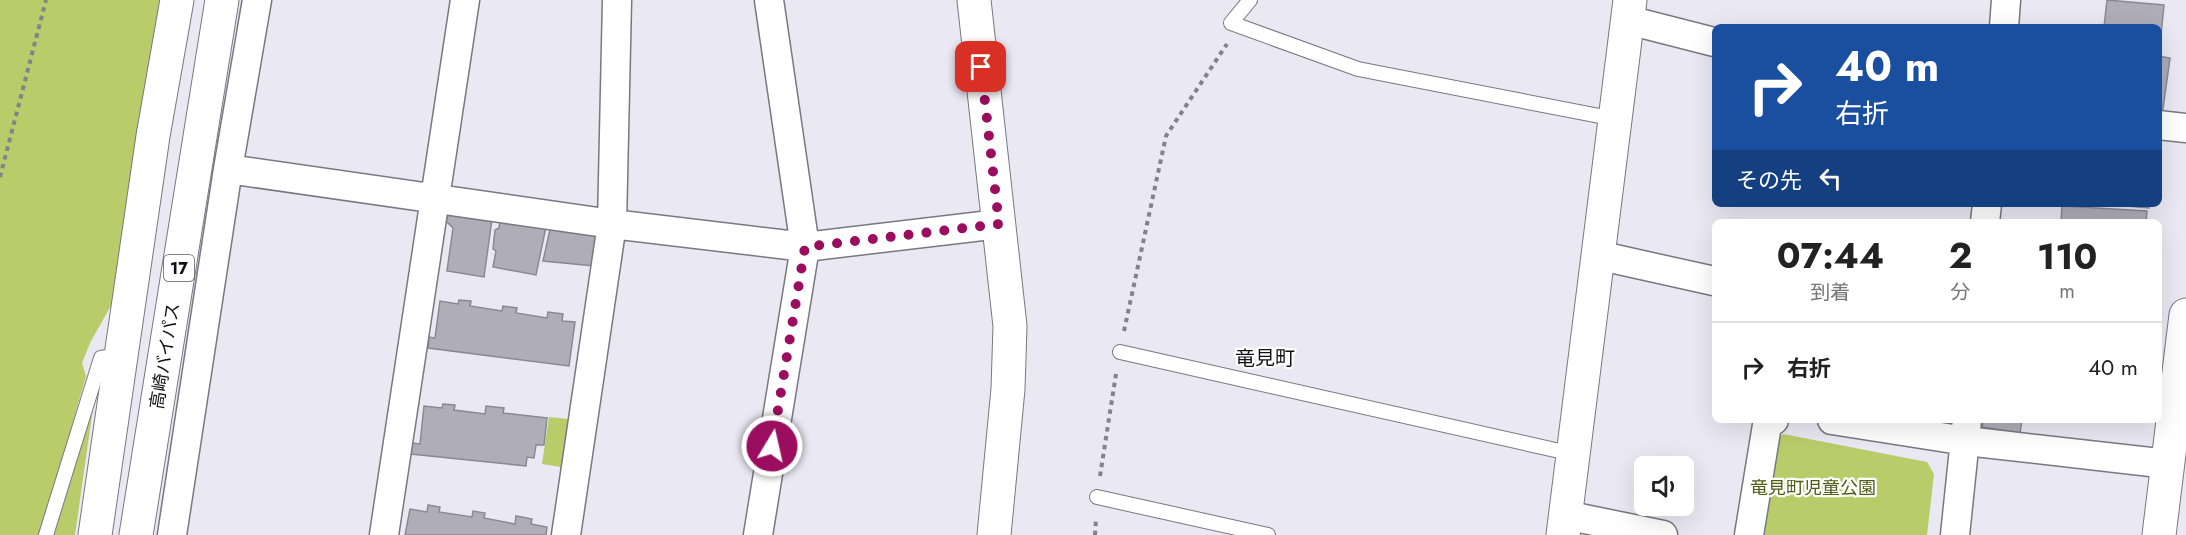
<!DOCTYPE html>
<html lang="ja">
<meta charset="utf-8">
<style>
:root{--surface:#fff;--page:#f6f6f6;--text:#222;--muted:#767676;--line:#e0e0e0}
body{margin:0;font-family:Jost,"Noto Sans JP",sans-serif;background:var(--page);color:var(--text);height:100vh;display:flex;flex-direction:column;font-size:22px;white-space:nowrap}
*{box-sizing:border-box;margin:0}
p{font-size:20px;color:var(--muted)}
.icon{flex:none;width:33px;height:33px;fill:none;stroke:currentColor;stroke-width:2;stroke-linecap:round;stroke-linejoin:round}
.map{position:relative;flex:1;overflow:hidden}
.drawer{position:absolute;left:1712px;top:219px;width:450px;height:204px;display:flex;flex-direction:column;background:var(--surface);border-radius:9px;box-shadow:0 6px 24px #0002}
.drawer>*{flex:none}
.banner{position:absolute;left:1712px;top:24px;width:450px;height:183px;border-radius:9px;box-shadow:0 6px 24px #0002;background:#1a4fa0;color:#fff;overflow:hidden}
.buttons{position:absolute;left:1634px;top:456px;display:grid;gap:12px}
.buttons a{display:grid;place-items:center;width:60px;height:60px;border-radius:9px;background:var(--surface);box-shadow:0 6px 24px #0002;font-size:30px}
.pin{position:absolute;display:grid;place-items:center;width:51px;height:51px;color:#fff;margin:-26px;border-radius:12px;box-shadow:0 3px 9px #0006}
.me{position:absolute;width:66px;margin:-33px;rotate:9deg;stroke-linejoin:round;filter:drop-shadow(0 0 4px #0008)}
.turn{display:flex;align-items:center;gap:21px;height:126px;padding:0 24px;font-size:27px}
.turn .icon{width:78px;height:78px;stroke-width:2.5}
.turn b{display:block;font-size:42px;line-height:51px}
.then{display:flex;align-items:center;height:57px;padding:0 24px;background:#0003;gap:12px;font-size:22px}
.eta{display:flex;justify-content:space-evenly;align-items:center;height:102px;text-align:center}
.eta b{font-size:36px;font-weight:700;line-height:42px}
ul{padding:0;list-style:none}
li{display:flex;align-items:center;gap:18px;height:90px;padding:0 24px;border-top:2px solid var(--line)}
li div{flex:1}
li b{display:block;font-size:22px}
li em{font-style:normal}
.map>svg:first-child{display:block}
</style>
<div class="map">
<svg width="2186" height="535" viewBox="0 0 2186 535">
<rect width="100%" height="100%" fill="#eae8f3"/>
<path fill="#b8cc6a" d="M 0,0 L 168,0 L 113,302 L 90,343 L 82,363 L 86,376 L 54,488 L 48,535 L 0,535 Z
M 94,401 L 75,535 L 54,535 Z
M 549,417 L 568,419 L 561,467 L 542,464 Z
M 1783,434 L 1927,462 L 1934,474 L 1927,535 L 1759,535 L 1772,444 Z"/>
<path fill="#afadb8" stroke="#8a8993" stroke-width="1.5" d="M 2107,0 L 2164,5 L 2161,35 L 2158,35 L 2158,27 L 2104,27 Z
M 2158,56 L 2170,58 L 2162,116 L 2158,116 Z
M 2102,204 L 2149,204 L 2149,208 Z
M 2062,206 L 2147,211 L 2146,222 L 2061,222 Z
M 448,210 L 493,212 L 484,277 L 447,271 L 453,228 L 447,222 L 440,220 Z
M 548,217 L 536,275 L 493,267 L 496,251 L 493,249 L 495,230 L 499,228 L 500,221 Z
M 551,225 L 599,234 L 594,266 L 543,261 Z
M 459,300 L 471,301 L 470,306 L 502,311 L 503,306 L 517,308 L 516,313 L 547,318 L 548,312 L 563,314 L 562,321 L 575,322 L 569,366 L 428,348 L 429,337 L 435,338 L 440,301 L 458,304 Z
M 443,404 L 455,405 L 454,410 L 485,414 L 486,406 L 504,408 L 503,413 L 547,418 L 544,445 L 536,445 L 534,458 L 527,457 L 526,466 L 411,454 L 412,443 L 420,444 L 424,406 L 442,408 Z
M 1984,420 L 2022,420 L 2020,433 L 1982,427 Z
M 428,505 L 440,507 L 439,512 L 472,517 L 473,511 L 485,513 L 484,518 L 515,524 L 516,516 L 532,519 L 531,524 L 547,527 L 546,535 L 405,535 L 410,509 L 427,512 Z"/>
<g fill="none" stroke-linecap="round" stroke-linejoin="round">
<g stroke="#797781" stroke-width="16">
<path id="service" d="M 1250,0 L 1231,23 L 1358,69 L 1615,119
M 1120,352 L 1573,454
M 1097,497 L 1268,535
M 46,535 L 101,358 L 120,355"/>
</g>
<g stroke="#797781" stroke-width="31">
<path id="minor" d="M 1628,20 L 1714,42
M 2004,27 L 2006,0
M 2158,125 L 2186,128
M 228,169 L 612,224 L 805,247 L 999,224
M 1985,222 L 1987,204
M 1597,255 L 1714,281
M 1832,420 L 1966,441 L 2168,464
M 1565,515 L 1663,535
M 172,535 L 228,169 L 257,0
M 384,535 L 465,0
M 566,535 L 612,224 L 617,0
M 758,535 L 805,247 L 769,0
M 1749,535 L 1767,425 L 1774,420
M 1955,535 L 1967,420"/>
</g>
<g stroke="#797781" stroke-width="35">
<path id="tertiary" d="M 974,0 L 1010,326 L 1008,389 L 994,535
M 1563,535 L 1630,0"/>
</g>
<g stroke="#797781" stroke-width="35">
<path id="secondary" d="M 2159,535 L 2186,315"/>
</g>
<g stroke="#797781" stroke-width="35">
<path id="trunk" d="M 95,535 L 153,136 L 177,0
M 136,535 L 222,0"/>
</g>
<path stroke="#838189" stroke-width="4" stroke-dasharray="4.5 4.5" stroke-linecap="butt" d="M 0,177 L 46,0
M 1124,331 L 1166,136 L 1227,44
M 1100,476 L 1116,374
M 1095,535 L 1096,519"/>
<use href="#service" stroke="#fff" stroke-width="14"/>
<use href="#minor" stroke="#fff" stroke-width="28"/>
<use href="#tertiary" stroke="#fff" stroke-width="33"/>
<use href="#secondary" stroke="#fff" stroke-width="33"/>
<use href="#trunk" stroke="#fff" stroke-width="33"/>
</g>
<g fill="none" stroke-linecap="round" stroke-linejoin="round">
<path stroke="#9b0e5f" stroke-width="10" stroke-dasharray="0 18" d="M 772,446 L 805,247 L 999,224 L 981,67"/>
</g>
<g text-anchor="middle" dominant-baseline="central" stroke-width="4.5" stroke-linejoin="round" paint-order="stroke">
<rect fill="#fff" stroke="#58585a" stroke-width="1.5" x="164" y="255" width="30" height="26" rx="4.5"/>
<g font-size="16" font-weight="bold" fill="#111014">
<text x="179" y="268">17</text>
</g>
<g font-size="18" fill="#111014" stroke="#fff">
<text transform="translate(165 356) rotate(-81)">高崎バイパス</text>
</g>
<g font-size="18" fill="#515d15" stroke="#fff">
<text x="1813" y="488">竜見町児童公園</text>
</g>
<g font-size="20" fill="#111014" stroke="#fff">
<text x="1265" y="358">竜見町</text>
</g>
</g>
</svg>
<div class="buttons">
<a><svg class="icon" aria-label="sound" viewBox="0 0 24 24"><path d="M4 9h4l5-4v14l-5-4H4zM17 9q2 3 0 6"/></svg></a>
</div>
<div class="pin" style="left:981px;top:67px;background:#d93025"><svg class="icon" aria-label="arrive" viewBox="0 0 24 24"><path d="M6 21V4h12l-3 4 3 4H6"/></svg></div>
<svg class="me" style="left:772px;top:446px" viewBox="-20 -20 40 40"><circle r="17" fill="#9b0e5f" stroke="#fff" stroke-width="3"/><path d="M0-11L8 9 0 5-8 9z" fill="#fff"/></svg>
<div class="banner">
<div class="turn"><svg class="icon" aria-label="right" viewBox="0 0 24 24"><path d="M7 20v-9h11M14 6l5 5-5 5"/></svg><div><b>40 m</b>右折</div></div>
<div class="then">その先<svg class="icon" aria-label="left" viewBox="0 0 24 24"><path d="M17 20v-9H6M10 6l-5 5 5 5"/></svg></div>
</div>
<section class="drawer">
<div class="eta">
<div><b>07:44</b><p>到着</p></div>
<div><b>2</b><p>分</p></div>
<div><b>110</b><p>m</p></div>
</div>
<ul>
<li><svg class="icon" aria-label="right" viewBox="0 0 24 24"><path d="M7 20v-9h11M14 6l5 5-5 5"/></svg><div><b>右折</b></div><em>40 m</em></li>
</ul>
</section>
</div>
